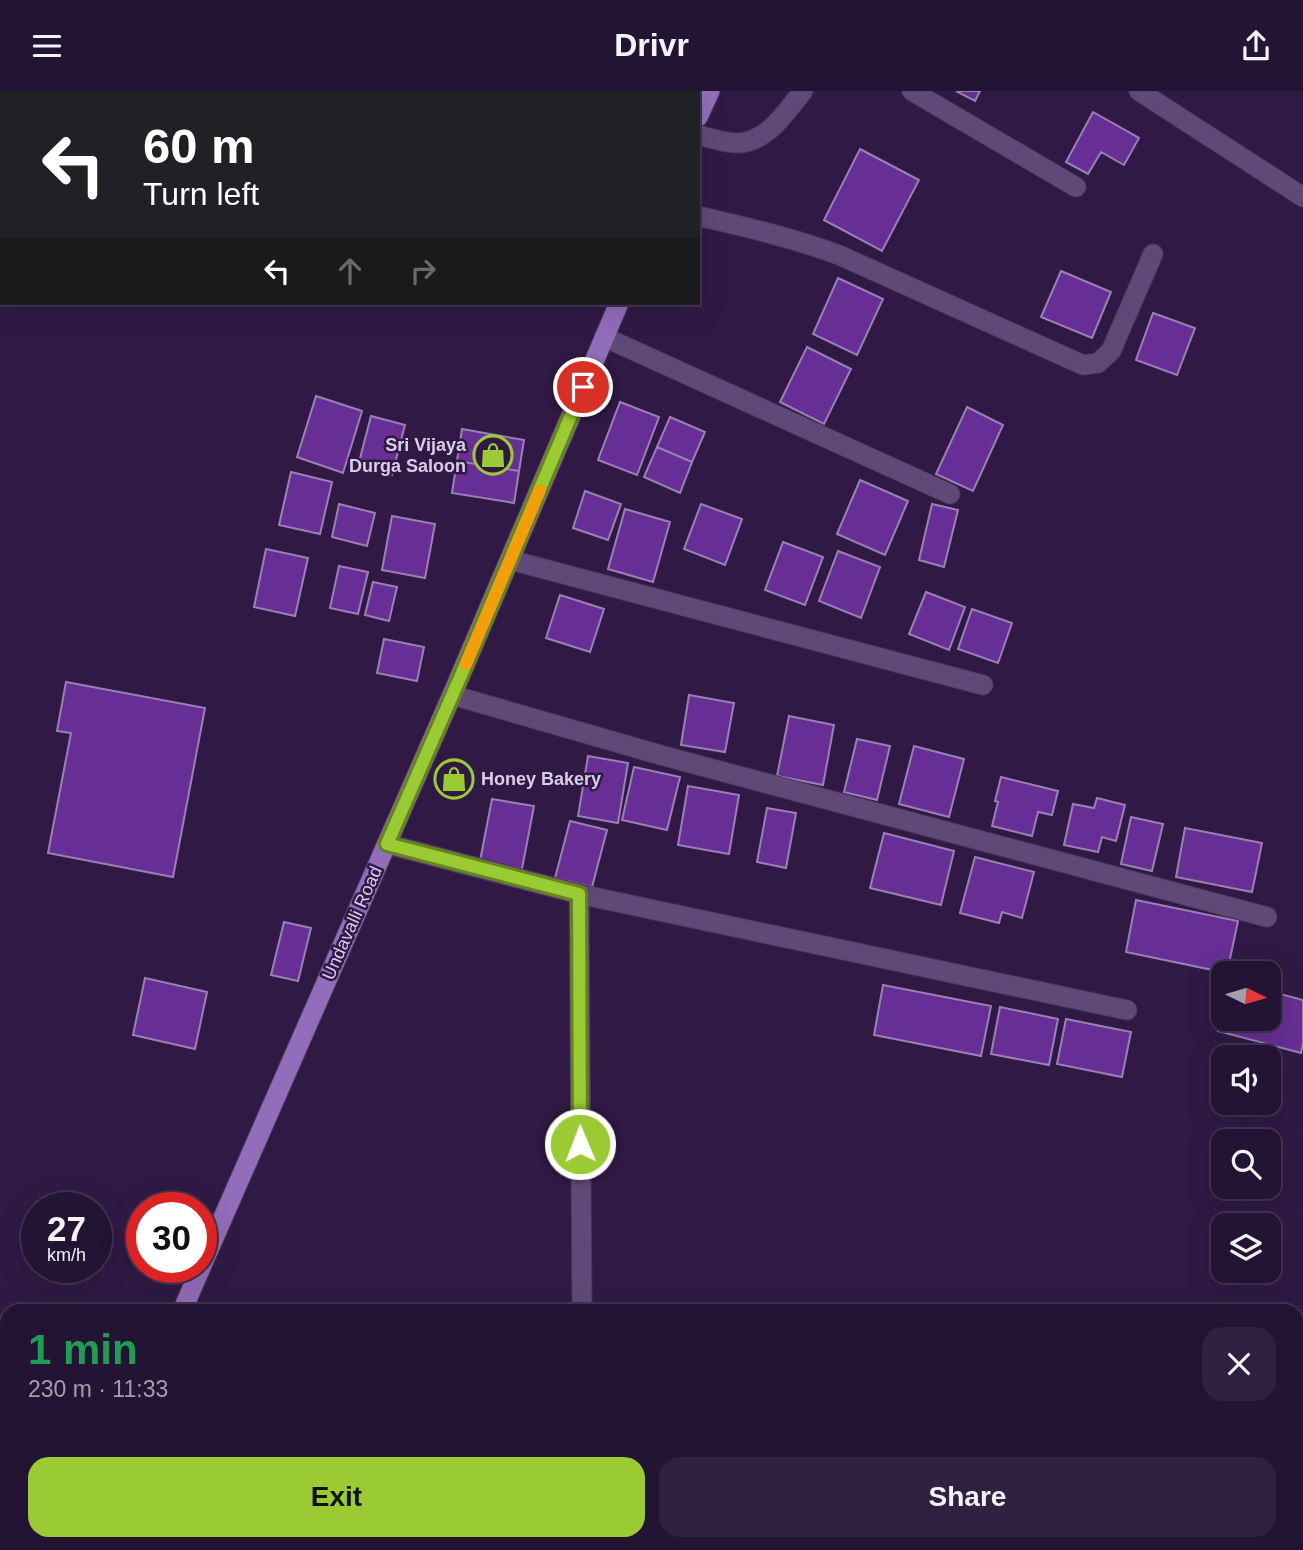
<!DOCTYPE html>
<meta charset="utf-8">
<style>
:root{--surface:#241434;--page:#302140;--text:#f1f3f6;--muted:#a39eac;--line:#41334f;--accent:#9bcb32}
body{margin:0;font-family:Helvetica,sans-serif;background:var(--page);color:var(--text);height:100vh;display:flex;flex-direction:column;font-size:26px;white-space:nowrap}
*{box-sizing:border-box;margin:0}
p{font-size:23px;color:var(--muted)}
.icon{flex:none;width:38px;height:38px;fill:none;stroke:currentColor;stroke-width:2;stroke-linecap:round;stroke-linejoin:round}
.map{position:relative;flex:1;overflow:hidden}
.sheet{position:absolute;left:0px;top:1213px;width:1304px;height:247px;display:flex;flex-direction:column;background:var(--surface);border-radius:21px 21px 0 0;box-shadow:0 7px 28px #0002,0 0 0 2px var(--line)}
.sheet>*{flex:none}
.guide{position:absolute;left:0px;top:0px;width:700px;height:214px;box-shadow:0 7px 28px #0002,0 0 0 2px var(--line);background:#202124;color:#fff;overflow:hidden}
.needle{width:46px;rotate:95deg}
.fabs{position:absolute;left:1211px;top:870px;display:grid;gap:14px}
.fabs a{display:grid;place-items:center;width:70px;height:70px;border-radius:14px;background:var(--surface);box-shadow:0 7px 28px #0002,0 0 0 2px var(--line);font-size:35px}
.speed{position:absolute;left:21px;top:1101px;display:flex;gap:14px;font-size:35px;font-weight:700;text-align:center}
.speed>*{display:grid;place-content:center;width:91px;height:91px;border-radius:50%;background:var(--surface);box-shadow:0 7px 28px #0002,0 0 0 2px var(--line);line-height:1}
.speed small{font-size:18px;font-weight:400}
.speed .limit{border:10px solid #d22;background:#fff;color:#111}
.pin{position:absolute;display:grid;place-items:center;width:60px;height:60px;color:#fff;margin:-30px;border:4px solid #fff;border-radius:50%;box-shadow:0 2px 7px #0007}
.me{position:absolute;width:77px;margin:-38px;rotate:359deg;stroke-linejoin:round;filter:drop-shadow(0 0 5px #0008)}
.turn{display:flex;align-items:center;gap:24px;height:147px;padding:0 28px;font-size:32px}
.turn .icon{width:91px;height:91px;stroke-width:2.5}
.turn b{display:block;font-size:49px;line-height:60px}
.lanes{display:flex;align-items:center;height:66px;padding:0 28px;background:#0003;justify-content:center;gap:35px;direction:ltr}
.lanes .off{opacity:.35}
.round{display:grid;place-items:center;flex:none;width:74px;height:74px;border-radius:21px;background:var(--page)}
.summary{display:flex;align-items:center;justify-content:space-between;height:119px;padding:0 28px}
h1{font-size:42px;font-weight:700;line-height:52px;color:#1e9e55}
.action{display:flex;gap:14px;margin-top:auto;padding:14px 28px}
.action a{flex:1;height:80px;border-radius:21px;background:var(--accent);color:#111;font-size:28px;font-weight:700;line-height:80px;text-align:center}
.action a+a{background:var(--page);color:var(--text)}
header{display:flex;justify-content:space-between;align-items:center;height:91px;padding:0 28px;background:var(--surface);font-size:32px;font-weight:700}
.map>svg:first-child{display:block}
</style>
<header><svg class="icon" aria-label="menu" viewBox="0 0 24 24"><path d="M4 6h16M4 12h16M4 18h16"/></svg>Drivr<svg class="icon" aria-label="share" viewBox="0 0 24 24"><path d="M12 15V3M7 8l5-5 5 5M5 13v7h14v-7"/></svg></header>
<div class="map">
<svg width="1303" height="1459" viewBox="0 0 1303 1459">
<rect width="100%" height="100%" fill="#301a45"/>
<path fill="#672f95" stroke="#9981b4" stroke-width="2" d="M 312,0 L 384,0 L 384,2 L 320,2 Z
M 956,0 L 980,0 L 975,10 Z
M 1093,21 L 1139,47 L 1124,74 L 1101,61 L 1088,83 L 1066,71 Z
M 860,58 L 919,89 L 882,160 L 824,129 Z
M 1061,180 L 1111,201 L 1092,247 L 1041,226 Z
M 838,187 L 883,208 L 857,264 L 813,243 Z
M 1153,222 L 1195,237 L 1177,284 L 1136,269 Z
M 807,256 L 851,278 L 824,333 L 780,311 Z
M 316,305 L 362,320 L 343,382 L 297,366 Z
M 620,311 L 659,326 L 637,384 L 598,369 Z
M 967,316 L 1003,334 L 973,400 L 936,383 Z
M 371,325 L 405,334 L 392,384 L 358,375 Z
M 670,326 L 705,341 L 692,371 L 657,356 Z
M 462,338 L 524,349 L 519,380 L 457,370 Z
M 657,356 L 692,371 L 680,402 L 644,386 Z
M 457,370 L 519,380 L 514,412 L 452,402 Z
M 291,381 L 332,391 L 320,443 L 279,434 Z
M 860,389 L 908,410 L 885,464 L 837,443 Z
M 585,400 L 621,413 L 608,449 L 573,437 Z
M 339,413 L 375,422 L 367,455 L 332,446 Z
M 701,413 L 742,428 L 725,474 L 684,458 Z
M 932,413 L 958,419 L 944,476 L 919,469 Z
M 625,418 L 670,431 L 653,491 L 608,478 Z
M 392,425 L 435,433 L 425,487 L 382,479 Z
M 783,451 L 823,466 L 805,514 L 765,499 Z
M 266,458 L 308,467 L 295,525 L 254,516 Z
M 838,460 L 880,476 L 861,527 L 819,510 Z
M 339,475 L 368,481 L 358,523 L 330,517 Z
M 373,491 L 397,496 L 389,530 L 365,524 Z
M 926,501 L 965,516 L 949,559 L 909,543 Z
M 560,504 L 604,518 L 590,561 L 546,547 Z
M 972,518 L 1012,532 L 998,572 L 958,558 Z
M 384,548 L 424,556 L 417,590 L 377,582 Z
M 66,591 L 205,617 L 173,786 L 48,762 L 71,642 L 57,640 Z
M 689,604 L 734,612 L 725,661 L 681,654 Z
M 789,625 L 834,634 L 823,694 L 777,685 Z
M 857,648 L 890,655 L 877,709 L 844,701 Z
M 914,655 L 964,668 L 949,726 L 899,713 Z
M 588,665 L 628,672 L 618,732 L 578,725 Z
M 634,676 L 680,686 L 667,739 L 622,729 Z
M 1001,686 L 1058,700 L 1052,724 L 1038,721 L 1032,745 L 992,735 L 998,711 L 995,710 Z
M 688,695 L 739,704 L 729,763 L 678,754 Z
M 1097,707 L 1125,714 L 1116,750 L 1102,746 L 1098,761 L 1064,754 L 1073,713 L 1094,717 Z
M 492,708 L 534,715 L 522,778 L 480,770 Z
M 767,717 L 796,722 L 786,777 L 757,771 Z
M 1131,726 L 1163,733 L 1152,780 L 1121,773 Z
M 570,730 L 607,739 L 592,796 L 555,787 Z
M 1185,737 L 1262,752 L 1252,801 L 1176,786 Z
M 884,742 L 954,760 L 941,814 L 870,797 Z
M 975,766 L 1034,781 L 1022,827 L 1002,821 L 999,832 L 960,822 Z
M 1136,809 L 1238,830 L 1227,882 L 1126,861 Z
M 284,831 L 311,837 L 298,890 L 271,884 Z
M 145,887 L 207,901 L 195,958 L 133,944 Z
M 883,894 L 991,915 L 981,965 L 874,944 Z
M 1269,900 L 1303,909 L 1303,952 L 1301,962 L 1218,940 L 1223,918 L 1223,928 L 1269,928 Z
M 1000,916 L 1058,928 L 1049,974 L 991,963 Z
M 1066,928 L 1131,941 L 1122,986 L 1057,973 Z"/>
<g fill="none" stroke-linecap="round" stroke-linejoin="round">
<g stroke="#4a375c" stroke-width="21">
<path id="minor" d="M 285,0 L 294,2
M 912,0 L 1076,96
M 1139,0 L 1303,106
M 698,44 C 710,47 724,52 736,52 C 767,52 785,22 803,0
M 698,125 C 746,136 793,147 839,164 L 1083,274 L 1098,272 L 1111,260 L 1153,163
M 604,246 L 950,403
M 510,469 L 983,594
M 452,604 L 664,665 L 1267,826
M 387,753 L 579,803 L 1127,919
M 579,803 L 582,1220
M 585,1452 L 585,1459"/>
</g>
<g stroke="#4a375c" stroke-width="21">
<path id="primary" d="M 698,26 L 710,0
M 182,1220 L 452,604 L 619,212
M 78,1459 L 81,1452"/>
</g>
<use href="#minor" stroke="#604978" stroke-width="19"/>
<use href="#primary" stroke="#926db9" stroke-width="19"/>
</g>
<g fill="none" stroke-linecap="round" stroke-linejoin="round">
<g stroke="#658420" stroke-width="18">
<path id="route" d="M 580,1053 L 579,803 L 387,753 L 462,582 L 583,296"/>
</g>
<use href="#route" stroke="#9bcb32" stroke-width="12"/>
<path stroke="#f59e0b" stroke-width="12" d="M 466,573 L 540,399"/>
</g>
<defs>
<g id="shop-ring" transform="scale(2.0125)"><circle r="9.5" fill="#301a45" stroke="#9bcb32" stroke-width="1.5"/><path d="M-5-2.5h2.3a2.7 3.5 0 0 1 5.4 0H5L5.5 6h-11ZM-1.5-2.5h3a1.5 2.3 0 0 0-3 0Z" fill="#9bcb32"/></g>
</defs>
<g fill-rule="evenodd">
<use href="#shop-ring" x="493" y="364"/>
<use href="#shop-ring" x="454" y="688"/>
</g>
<g text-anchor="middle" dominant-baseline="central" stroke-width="5" stroke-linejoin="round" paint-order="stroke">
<g font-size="18" font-weight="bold" fill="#dacde9" stroke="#301a45" text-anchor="end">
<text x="466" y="354">Sri Vijaya<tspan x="466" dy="21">Durga Saloon</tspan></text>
<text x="481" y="688" text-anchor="start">Honey Bakery</text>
</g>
<g font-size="18" fill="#dacde9" stroke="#301a45">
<text transform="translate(352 832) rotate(-66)">Undavalli Road</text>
</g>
</g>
</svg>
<div class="fabs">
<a><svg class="needle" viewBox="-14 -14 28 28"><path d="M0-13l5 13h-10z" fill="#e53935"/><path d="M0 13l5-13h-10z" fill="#a39eac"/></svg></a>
<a><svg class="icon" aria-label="sound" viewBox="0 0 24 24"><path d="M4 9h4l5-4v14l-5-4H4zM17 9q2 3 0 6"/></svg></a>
<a><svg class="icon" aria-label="search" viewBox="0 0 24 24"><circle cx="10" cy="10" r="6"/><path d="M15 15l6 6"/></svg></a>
<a><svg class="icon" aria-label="layers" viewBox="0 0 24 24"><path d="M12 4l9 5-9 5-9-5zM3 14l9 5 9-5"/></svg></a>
</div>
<div class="speed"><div>27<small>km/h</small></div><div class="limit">30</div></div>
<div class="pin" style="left:583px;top:296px;background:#d93025"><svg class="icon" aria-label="arrive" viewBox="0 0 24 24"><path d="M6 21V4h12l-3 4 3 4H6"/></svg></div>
<svg class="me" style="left:580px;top:1053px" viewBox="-20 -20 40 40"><circle r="17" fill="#9bcb32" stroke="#fff" stroke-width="3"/><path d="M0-11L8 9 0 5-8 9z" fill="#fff"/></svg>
<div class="guide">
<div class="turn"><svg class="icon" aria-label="left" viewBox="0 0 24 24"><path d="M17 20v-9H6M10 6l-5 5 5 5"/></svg><div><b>60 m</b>Turn left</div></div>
<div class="lanes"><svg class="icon" aria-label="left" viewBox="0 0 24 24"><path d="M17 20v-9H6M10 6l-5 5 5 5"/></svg><svg class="icon off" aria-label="ahead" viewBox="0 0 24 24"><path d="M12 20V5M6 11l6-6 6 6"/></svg><svg class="icon off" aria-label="right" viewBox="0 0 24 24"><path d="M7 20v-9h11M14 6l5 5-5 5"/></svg></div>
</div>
<section class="sheet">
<div class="summary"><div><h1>1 min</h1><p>230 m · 11:33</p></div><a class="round"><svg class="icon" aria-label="close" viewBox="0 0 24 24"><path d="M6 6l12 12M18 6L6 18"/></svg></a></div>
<div class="action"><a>Exit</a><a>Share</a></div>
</section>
</div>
